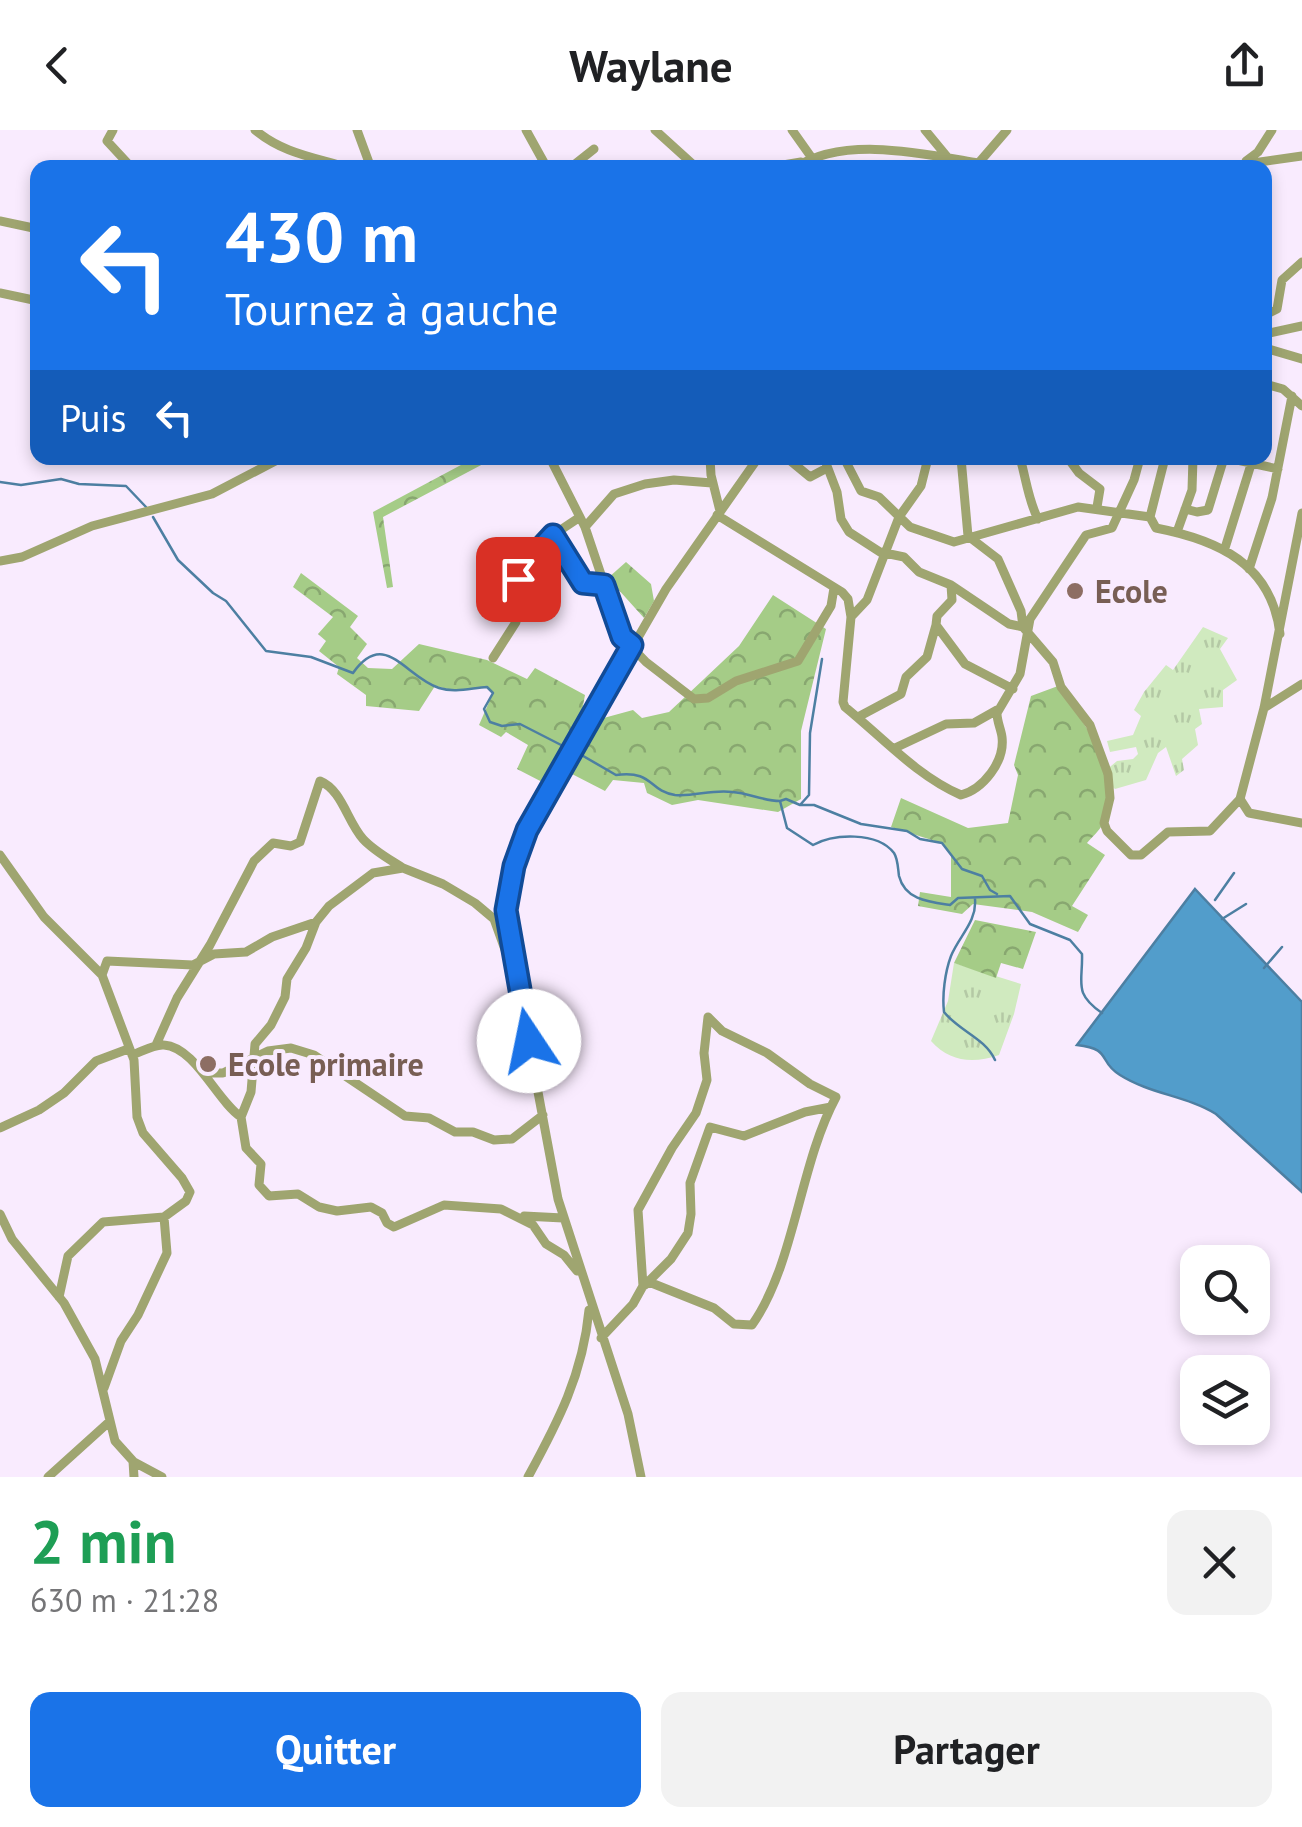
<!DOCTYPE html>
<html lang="fr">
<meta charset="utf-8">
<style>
:root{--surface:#fff;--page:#f2f2f2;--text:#202124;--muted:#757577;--accent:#1a73e8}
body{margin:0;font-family:"PT Sans",sans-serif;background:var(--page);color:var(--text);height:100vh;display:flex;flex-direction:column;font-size:38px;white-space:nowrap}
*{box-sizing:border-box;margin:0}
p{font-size:32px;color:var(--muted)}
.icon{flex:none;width:55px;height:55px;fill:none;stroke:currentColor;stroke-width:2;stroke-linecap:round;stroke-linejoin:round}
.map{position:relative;height:1347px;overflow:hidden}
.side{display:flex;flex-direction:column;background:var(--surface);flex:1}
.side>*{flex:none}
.top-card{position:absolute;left:30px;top:30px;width:1242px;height:305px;border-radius:20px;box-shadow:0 5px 15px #0003;background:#1a73e8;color:#fff;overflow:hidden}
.buttons{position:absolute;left:1180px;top:1115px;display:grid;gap:20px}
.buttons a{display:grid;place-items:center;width:90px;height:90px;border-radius:20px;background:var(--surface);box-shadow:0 5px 15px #0003;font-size:50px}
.pin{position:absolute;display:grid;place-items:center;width:85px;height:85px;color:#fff;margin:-42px;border-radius:20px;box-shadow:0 5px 15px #0006}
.me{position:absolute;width:110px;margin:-55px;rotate:349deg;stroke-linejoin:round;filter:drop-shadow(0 0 8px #0008)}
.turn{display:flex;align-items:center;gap:35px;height:210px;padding:0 30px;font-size:45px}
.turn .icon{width:130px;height:130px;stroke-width:2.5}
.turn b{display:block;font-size:70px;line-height:85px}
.then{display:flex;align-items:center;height:95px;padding:0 30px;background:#0003;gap:20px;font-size:38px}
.round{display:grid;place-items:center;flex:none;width:105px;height:105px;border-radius:20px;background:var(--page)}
.headline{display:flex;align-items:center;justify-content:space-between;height:170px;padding:0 30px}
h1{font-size:60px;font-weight:700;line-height:75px;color:#1e9e55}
.button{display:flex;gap:20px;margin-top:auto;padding:20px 30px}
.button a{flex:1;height:115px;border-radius:20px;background:var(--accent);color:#fff;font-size:40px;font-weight:700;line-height:115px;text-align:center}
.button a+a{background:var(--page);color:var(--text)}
header{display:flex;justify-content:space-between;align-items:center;height:130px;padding:0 30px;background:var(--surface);font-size:45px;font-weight:700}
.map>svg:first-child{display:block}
</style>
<header><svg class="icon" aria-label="back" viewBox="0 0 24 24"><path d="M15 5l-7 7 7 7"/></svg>Waylane<svg class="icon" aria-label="share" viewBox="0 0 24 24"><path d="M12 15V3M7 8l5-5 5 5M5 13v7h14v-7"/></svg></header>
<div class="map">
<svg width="1302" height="1347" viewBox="0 0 1302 1347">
<defs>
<pattern id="grass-tufts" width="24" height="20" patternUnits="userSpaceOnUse" patternTransform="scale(2.5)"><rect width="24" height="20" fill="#d0eabf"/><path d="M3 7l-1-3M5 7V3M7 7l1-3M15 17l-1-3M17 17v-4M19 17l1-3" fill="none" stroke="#b4c9a5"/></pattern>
<pattern id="forest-crowns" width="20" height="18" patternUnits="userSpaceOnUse" patternTransform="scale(2.5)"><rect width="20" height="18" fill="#a5cc87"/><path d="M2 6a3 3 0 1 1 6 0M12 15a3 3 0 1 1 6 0" fill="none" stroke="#88a770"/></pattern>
</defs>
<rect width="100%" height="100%" fill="#f9ebfe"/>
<path fill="url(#grass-tufts)" d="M 1203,497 L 1228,508 L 1220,519 L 1237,550 L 1223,560 L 1223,577 L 1199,579 L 1202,594 L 1195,599 L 1198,615 L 1182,629 L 1184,640 L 1176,646 L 1166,617 L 1158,623 L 1146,650 L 1115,659 L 1106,651 L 1105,641 L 1117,631 L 1133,629 L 1138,624 L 1136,617 L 1110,622 L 1107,611 L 1133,605 L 1141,586 L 1134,580 L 1144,562 L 1166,535 L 1173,540 Z
M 954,833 L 1021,854 L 1014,884 L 999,925 C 973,934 950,932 931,911 L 948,871 Z"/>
<path fill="url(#forest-crowns)" d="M 474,328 L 483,328 L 485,333 L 383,387 L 393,457 L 387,458 L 373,382 Z
M 626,432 L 651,454 L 654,471 L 644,488 L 608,448 Z
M 301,443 L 358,486 L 350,497 L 367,514 L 357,528 L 368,538 L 392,539 L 419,514 L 487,530 L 527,549 L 535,538 L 585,565 L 579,597 L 548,655 L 517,639 L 528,615 L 506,602 L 501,607 L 479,595 L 493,563 L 487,557 L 457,561 L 435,556 L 419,581 L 366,576 L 366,565 L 337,544 L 339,537 L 319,521 L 326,511 L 318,504 L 333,487 L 293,457 Z
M 773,465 L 826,499 L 801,601 L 801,669 L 778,682 L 698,670 L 672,675 L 647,663 L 644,653 L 613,650 L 605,661 L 570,643 L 600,589 L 633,580 L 642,588 L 669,582 L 739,516 Z
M 1058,556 C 1083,592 1127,647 1103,694 C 1099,701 1092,707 1087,713 L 1105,725 L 1072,776 L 1088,785 L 1078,802 L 1032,782 L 973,774 L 962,784 L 918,776 L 920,762 L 951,767 L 951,724 L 941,713 L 891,697 L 901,668 L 968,698 L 1008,693 L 1018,645 L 1014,635 L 1031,566 Z
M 975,790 L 1036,802 L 1023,839 L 1001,833 L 996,848 L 954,833 Z"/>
<path fill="#529dcb" stroke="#4d7fa2" stroke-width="2.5" d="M 1195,759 L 1302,872 L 1302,1062 L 1216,984 C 1187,966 1150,964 1120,945 C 1097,931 1113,919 1077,915 Z"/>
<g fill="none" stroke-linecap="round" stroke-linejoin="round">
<path stroke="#4d7fa2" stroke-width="2.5" d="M 0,352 L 21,355 L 61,349 L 79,354 L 126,356 L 146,377
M 153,387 L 178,430 L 213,463 L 226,471 L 266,521 L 311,527 L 353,543 C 385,498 405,547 439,558 C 455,563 471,558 487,557 L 493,563 L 484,579 L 490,592 L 502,596 L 520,594 L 567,618
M 578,623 L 616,645 C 654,640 648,661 675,665 C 693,667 713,659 732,662 C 749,663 763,671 780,671 L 787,698 L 813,715 C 833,704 877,701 894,723 C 898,729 898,739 899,746 C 905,770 929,772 950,775 L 958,768 L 1010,766 L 1030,794 L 1070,810 L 1082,824 C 1083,853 1073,863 1102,883
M 780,671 L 786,669 L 800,675 L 809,665 L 810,603 L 822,529
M 800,675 L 814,675 L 861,694 L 907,701 L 920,709 L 942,713 L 962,739 L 982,746 L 990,760 L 997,764
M 975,769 C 977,792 959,806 951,826 C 945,842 942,865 944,882 C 959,901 985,908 995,930
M 1215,770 L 1234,743
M 1222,789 L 1246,774
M 1264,838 L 1282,817"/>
<path stroke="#9fa570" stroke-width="9" d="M 113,0 L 107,11 L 132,38
M 255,0 C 284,24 314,27 349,38
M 357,0 L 371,38
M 526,0 L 547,38
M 655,0 L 697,38
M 792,0 L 819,38
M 925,0 L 949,29
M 1246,31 L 1258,22 L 1272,0
M 976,36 L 1007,0
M 570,38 L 594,19
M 765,38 L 801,32
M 795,38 C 843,5 925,24 978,33
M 1217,38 L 1302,26
M 0,91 L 38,99
M 0,163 L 38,171
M 1265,185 L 1277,179 L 1282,150 L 1302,132
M 1265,204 L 1302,196
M 1265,218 L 1302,229
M 1265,254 L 1283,259 L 1302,276
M 550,328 L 585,397 L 622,507 L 646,532 L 694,569 L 708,568 L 736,551 L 798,531 L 831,476 L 834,458
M 710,328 L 711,345 L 720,381
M 787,328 L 810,347 L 827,338
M 824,328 L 837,362 L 841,389 L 849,402 L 880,422 L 904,427 L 919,442 L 951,455 L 1009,494 L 1023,497
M 844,328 L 861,361 L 879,367 L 910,397 L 954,412 L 1078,377 L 1150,387 L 1156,398 C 1218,410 1272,434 1280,504
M 928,328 L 921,356 L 899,387 L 867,470 L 851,487 L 843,572 L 845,577 C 882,607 917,646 961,665 C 983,659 1005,632 1002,607 C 1001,599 997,592 997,583 L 1020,544 L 1030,489 L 1086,405 L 1112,398 L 1134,350 L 1140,328
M 961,328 L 968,406 L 998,429 L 1021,481 L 1023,497 L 1053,532 L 1061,557 L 1090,595 L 1108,644 L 1110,668 L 1104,693 L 1107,701 L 1131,725 L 1141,725 L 1168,702 L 1210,701 L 1240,669
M 1020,328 C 1026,348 1028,370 1038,389
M 1068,328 L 1079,343 L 1100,359 L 1097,377
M 1228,328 L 1278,339
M 1185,379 L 1197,382 L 1208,380 L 1224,328
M 1302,383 L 1264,578 L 1240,669 L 1249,683 L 1302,693
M 717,385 L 842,462 L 848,469 L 851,487
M 1150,387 L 1165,328
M 585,397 L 614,364 L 645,354 L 674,350 L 712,353
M 1177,402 L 1192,360 L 1193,328
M 553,405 L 583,453 L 605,455
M 1225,418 L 1253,328
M 0,431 L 22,427 L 92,396 L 212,364 L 281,328
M 1249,439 L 1272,368 L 1292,266
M 951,455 L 952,470 L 937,486 L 936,495 L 965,534 L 1013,559
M 493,528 L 516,492 L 519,449 L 522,439 L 553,405 L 580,387
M 1264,578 L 1302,554
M 858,587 L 901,564 L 906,547 L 927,527 L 936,495
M 895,618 L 946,594 L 974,593 L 997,580
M 0,725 L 44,787 L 102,845 L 134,930 L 137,987 L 143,1003 L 182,1048 L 190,1062 L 186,1071 L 164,1087 L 103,1092 L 68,1126 L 59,1167
M 102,845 L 107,831 L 193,835 L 214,824 L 246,822 L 272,807 L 316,792
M 156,915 L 177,868 L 210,815 L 254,731 L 273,713 L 291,716 L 300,712 L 320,651 C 342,660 347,691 363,709 C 374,721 389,729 403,738
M 132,925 C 141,922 154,914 164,915 C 195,917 217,971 241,987 L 246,1018 L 261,1034 L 259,1055 L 269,1066 L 298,1064 L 319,1077 L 337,1081 L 371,1077 L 382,1083 L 387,1093 L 394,1097 L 444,1075 L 501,1079 L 533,1095 L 546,1114 L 564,1125 L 577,1141
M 203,943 L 223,943 L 268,921 L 291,918 L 314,925 L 405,986 L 429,988 L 455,1002 L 473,1002 L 494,1010 L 512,1009 L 543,985
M 241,987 L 251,962 L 255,914 L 271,895 L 285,867 L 287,849 L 306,818 L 316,792 L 329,776 L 373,743 L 403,738 L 443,754 L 475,773 L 494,789 L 508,828
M 0,998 L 39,980 L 64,963 L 96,931 L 128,919
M 0,1084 L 12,1109 L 64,1173 L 95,1229 L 115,1311 L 133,1331 L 134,1347
M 524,1086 L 563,1088
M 649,1152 L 714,1178 L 734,1194 L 752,1195 C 795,1134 799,1036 836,967 L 810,954 L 767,923 L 722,901 L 708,887
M 645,1155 L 671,1129 L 688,1103 L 691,1084 L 690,1053 L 710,997 L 744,1006 L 805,982 L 831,977
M 601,1208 L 633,1174 L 643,1156 L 638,1080 L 672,1018 L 696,983 L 707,950 L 704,923 L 708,887
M 104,1258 L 121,1211 L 138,1185 L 167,1123 L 164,1087
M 134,1332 L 162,1347
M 48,1347 L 109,1292
M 528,1347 C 558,1292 583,1244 589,1180
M 641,1347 L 628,1284 L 558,1069 L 518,855 L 506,780 L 516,730 L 527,700 L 666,459 L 758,328"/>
</g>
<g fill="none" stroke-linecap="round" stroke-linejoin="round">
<g stroke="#114b97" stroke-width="25">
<path id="route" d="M 518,449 L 530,430 L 553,405 L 583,453 L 604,455 L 622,507 L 632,515 L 527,700 L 514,736 L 506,780 L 529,911"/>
</g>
<use href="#route" stroke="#1a73e8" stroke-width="18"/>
</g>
<g fill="#8d6e63" stroke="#f9ebfe" stroke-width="4">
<circle cx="1075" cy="461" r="10"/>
<circle cx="208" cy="934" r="10"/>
</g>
<g text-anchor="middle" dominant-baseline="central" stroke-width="8" stroke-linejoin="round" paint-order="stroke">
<g font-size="32" font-weight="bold" fill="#785e54" stroke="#f9ebfe" text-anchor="start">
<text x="1095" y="461">Ecole</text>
<text x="228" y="934">Ecole primaire</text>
</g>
</g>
</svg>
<div class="buttons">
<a><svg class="icon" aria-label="search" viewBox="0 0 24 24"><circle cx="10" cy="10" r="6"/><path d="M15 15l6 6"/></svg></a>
<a><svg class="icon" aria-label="layers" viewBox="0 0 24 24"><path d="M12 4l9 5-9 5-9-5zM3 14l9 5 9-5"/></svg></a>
</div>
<div class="pin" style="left:518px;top:449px;background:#d93025"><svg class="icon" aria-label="arrive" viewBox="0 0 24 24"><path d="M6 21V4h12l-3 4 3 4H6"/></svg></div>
<svg class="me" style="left:529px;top:911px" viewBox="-20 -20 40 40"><circle r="19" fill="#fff"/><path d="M0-13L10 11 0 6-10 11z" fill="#1a73e8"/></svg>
<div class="top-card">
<div class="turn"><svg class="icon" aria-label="left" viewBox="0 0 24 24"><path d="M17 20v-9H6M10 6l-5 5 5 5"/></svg><div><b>430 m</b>Tournez à gauche</div></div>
<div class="then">Puis<svg class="icon" aria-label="left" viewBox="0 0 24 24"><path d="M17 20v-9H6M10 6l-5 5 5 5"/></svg></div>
</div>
</div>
<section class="side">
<div class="headline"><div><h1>2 min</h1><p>630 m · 21:28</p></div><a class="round"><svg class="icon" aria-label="close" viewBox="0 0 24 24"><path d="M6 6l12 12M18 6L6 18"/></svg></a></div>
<div class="button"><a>Quitter</a><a>Partager</a></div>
</section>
